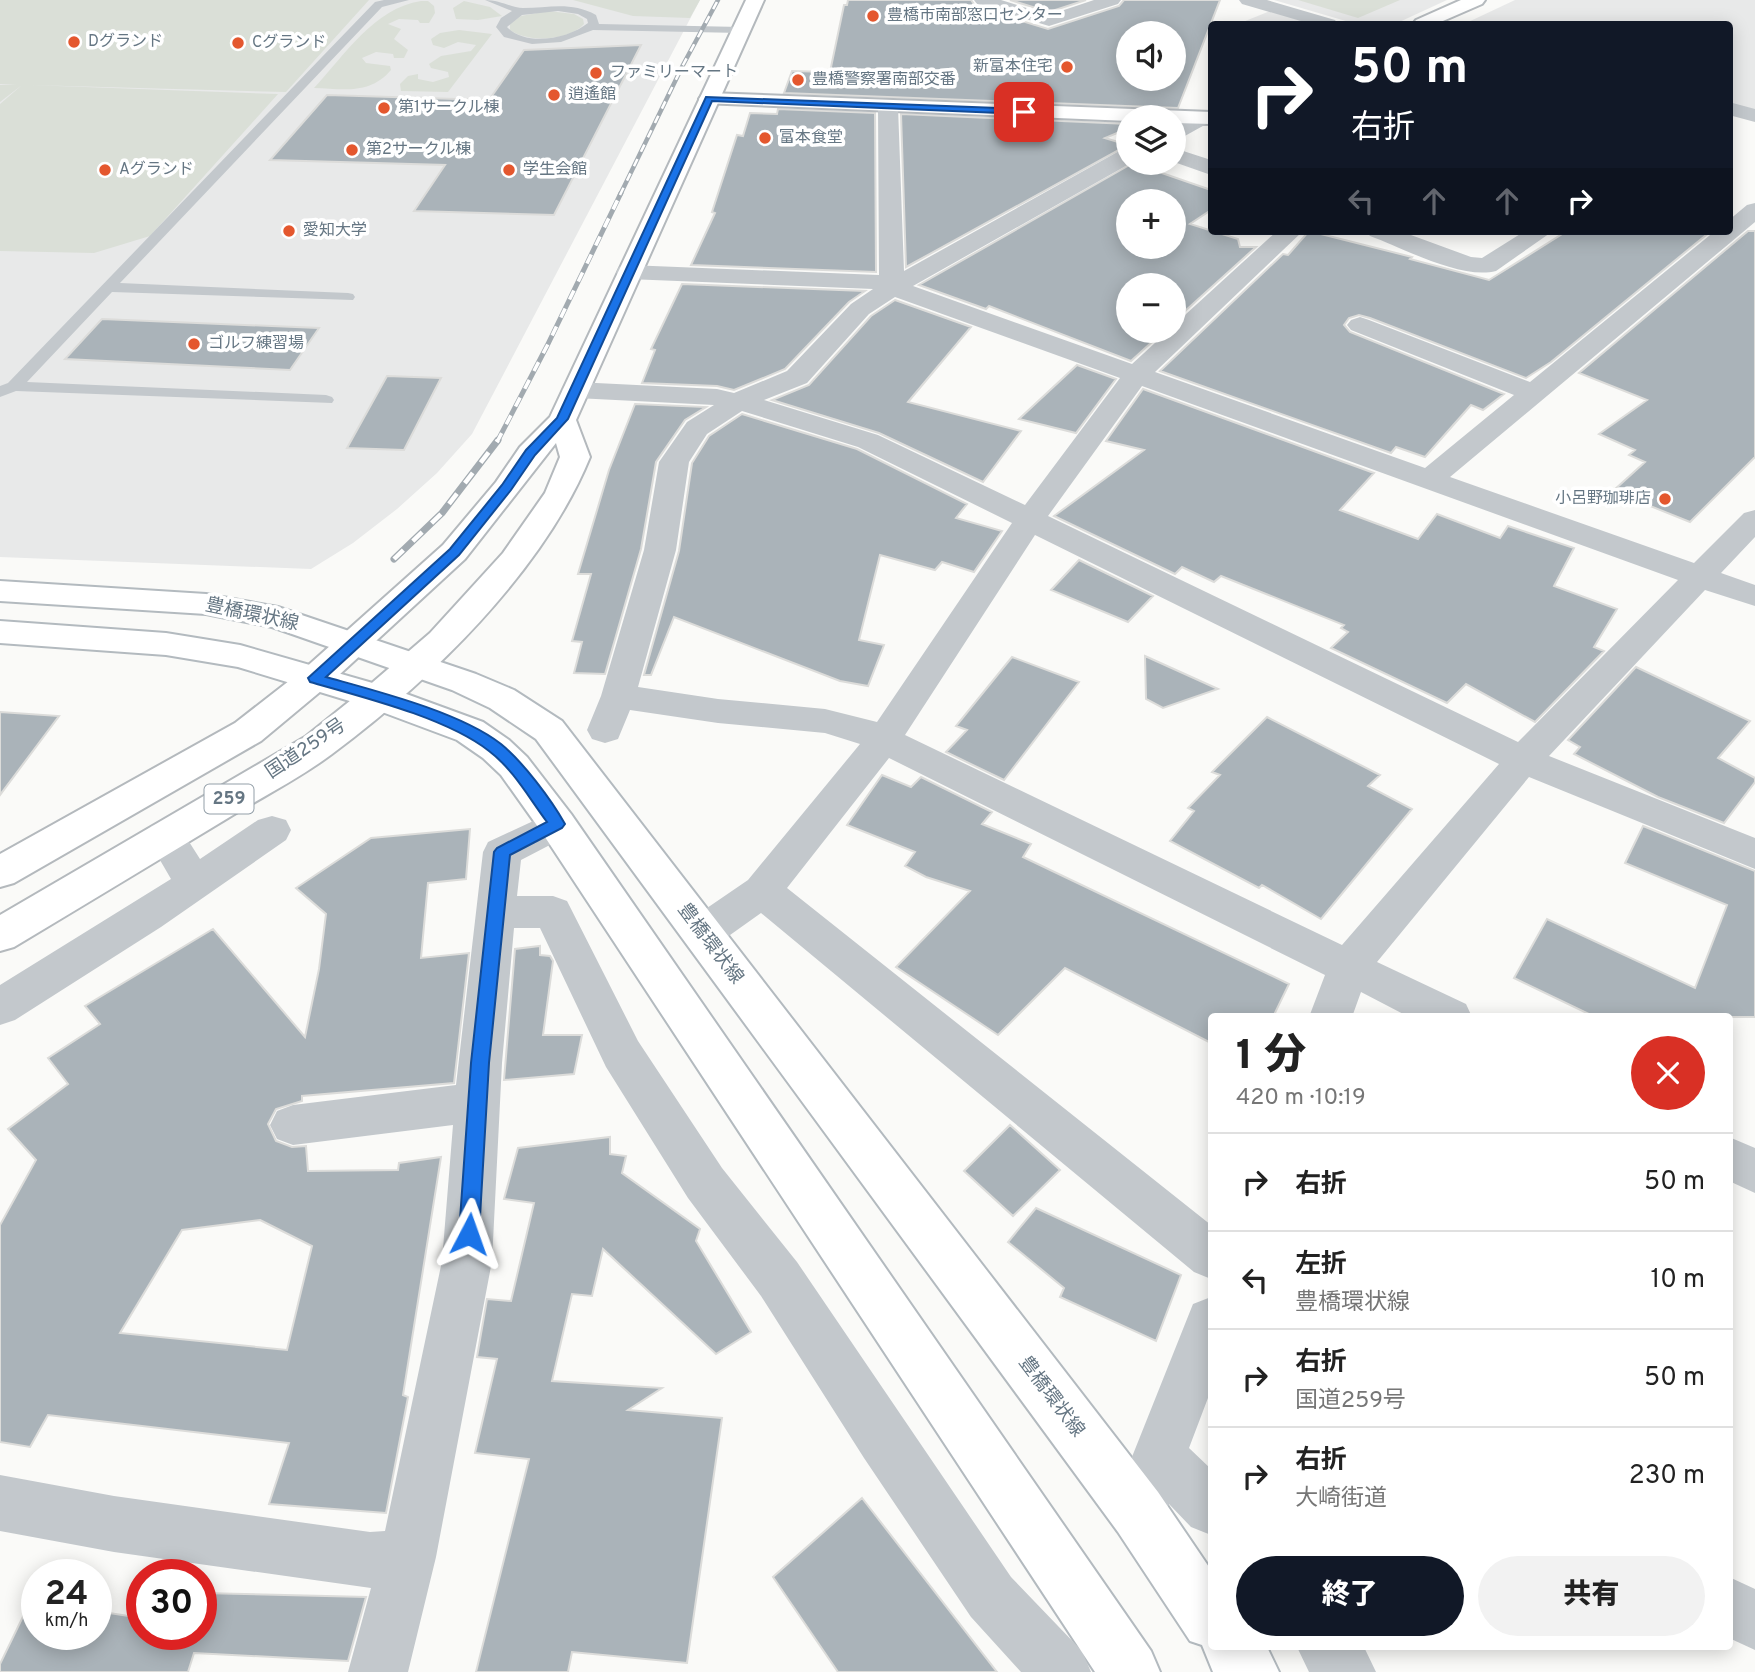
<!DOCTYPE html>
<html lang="ja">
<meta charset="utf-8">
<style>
:root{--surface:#fff;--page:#f2f2f2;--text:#222;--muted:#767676;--line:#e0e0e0;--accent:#111827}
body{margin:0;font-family:Overpass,"Noto Sans JP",sans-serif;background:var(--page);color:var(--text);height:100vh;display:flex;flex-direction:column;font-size:26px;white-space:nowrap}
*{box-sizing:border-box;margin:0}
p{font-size:23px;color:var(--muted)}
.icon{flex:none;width:38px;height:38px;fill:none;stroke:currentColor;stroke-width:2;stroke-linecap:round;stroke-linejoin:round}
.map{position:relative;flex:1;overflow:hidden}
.details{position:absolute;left:1208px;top:1013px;width:525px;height:637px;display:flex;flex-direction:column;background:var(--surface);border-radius:7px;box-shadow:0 4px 18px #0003}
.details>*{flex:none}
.banner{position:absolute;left:1208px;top:21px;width:525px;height:214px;border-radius:7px;box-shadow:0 4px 18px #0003;background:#111827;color:#fff;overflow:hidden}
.buttons{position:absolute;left:1116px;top:21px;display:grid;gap:14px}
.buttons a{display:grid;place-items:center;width:70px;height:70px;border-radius:50%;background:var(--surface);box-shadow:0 4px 18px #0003;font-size:35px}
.speed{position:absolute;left:21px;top:1559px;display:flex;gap:14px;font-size:35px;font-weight:700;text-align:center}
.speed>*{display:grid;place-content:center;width:91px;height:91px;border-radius:50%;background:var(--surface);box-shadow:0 4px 18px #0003;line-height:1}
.speed small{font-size:18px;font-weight:400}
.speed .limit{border:10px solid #d22;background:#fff;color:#111}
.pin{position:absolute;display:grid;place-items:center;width:60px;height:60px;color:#fff;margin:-30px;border-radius:14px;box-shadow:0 4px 10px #0006}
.me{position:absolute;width:77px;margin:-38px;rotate:4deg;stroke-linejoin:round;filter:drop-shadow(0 0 5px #0008)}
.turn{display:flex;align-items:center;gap:24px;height:147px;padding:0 28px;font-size:32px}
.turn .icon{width:91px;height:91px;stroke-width:2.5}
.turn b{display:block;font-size:49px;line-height:60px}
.lanes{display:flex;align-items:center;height:66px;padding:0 28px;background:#0003;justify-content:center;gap:35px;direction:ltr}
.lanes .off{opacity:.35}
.round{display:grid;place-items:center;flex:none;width:74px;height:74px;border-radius:37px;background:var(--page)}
.summary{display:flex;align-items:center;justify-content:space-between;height:119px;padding:0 28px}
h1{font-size:42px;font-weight:800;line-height:52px}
.primary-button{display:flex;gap:14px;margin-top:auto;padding:14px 28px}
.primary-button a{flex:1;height:80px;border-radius:42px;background:var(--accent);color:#fff;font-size:28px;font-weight:800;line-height:80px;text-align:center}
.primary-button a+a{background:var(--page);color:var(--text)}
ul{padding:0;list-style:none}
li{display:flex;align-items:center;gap:21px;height:98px;padding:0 28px;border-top:2px solid var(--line)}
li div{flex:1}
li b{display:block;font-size:26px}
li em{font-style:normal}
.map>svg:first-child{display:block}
</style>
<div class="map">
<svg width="1755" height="1672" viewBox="0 0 1755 1672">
<rect width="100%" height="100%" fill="#fafaf8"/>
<path fill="#e8e9e9" d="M 0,0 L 700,0 L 472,434 L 437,473 L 397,509 L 353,543 L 311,569 L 0,557 Z
M 1274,0 L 1447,0 L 1395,24 L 1356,24 Z
M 1515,0 L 1755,0 L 1755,111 L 1729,104 L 1729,24 L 1464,24 Z
M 1270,11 L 1313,24 L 1238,24 Z"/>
<path fill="#dadfd7" d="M 0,0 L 369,0 L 286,92 L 30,85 L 278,94 L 150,236 L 94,253 L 0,251 L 0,104 L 22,85 L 0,102 L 0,85 L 16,85 L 0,84 Z
M 573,0 L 700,0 L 690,18 L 633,16 Z
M 1298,0 L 1400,0 L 1358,18 Z
M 421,1 L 428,1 L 434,6 L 435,13 L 429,23 L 420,23 L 418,20 L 399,19 L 388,24 L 401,29 L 394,39 L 408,50 L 404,58 L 394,58 L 393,54 L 376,52 L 362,58 L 366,63 L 390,66 L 391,70 C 370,95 343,89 314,88 C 345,55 374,8 421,1 Z
M 464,1 L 490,7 L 502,16 L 478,20 L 456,19 L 453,8 Z
M 548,11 L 574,14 L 583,19 L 584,24 C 569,41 528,43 510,30 L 510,24 L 521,16 Z
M 459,30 L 492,34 L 448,92 L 401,91 L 400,84 L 408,76 L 418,74 L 418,79 L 433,82 L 449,77 L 448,72 L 431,68 L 429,64 L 441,56 L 471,51 L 476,45 L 458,42 L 444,48 L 433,45 L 431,39 L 440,33 Z"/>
<path fill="#aab3b9" stroke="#dcdcda" stroke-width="2" fill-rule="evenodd" d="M 848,0 L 971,0 L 976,7 L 1048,29 L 1119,6 L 1124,0 L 1220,0 L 1178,108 L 784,93 L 792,71 L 830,72 L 844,5 L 847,5 ZM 1129,33 L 1174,33 L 1174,79 L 1129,79 Z
M 1010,0 L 1086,0 L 1049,12 Z
M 641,45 L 554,215 L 414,211 L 445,165 L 270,160 L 327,95 L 489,100 L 524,50 Z
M 778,109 L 875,113 L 876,272 L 691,265 L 715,213 L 712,212 L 737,135 L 743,136 L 750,113 L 777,114 Z
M 901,114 L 1129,124 L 1129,128 L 1105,138 L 1128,145 L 906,267 Z
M 1133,163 L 1211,190 L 1211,210 L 1190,224 L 1238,239 L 1240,247 L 1256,247 L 1174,321 L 1174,285 L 1129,285 L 1129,331 L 1164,331 L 1131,361 L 989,306 L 986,309 L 919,285 ZM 1129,201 L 1174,201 L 1174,247 L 1129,247 Z
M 1309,231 L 1412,257 L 1410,259 L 1489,280 L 1567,231 L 1711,231 L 1551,362 L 1526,378 L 1370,318 L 1359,315 L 1349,318 L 1344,325 L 1350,332 L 1504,394 L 1483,410 L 1471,405 L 1425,457 L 1396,447 L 1391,453 L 1160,371 L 1283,254 L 1288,255 Z
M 1748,231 L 1755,231 L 1755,457 L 1690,522 L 1613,491 L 1645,462 L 1629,455 L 1635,450 L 1599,434 L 1647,400 L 1579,373 Z
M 682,284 L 865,291 L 849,302 L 785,369 L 734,390 L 717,386 L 642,383 L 655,350 L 651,349 Z
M 895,300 L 971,327 L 908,402 L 1021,431 L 983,482 L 879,433 L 772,400 L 809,385 L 871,316 Z
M 102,319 L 319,328 L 290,370 L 65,359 Z
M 1077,365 L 1116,379 L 1076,433 L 1019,419 Z
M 387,376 L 441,378 L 404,450 L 347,448 Z
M 1143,389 L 1374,473 L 1340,510 L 1418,539 L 1437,514 L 1500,538 L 1508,526 L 1574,548 L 1554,586 L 1617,609 L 1594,647 L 1604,651 L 1535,722 L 1466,684 L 1447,703 L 1331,648 L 1348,632 L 1341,628 L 1344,625 L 1221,576 L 1214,582 L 1182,567 L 1175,574 L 1054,516 L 1144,450 L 1106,441 Z
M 635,404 L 706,407 L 685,420 L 656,462 L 641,549 L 605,674 L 574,673 L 582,642 L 572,641 L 591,574 L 578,574 L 609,470 Z
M 742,414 L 857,449 L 967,504 L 956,518 L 1002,531 L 974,572 L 942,562 L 935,570 L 880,555 L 859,640 L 884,645 L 868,686 L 840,681 L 674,617 L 651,675 L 644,675 L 679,551 L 692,463 L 709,436 Z
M 1079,560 L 1153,596 L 1128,622 L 1051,590 Z
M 1145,656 L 1218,689 L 1163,708 L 1146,699 Z
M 1012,657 L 1079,682 L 1004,780 L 946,752 L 967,730 L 956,726 Z
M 1636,667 L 1750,721 L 1718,758 L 1755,778 L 1755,782 L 1724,823 L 1658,797 L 1574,754 L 1580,747 L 1568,740 Z
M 0,712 L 59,716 L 0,795 Z
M 1267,717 L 1380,775 L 1368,786 L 1412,809 L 1321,919 L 1262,885 L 1259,888 L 1170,841 L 1194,811 L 1188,808 L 1220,775 L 1212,772 Z
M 882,775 L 911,787 L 921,777 L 992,812 L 982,824 L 1031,844 L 1023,857 L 1289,984 L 1273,1017 L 1211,1017 L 1211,1043 L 1065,968 L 998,1035 L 896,967 L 970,891 L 926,877 L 905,866 L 915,852 L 847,825 Z
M 1643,826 L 1755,871 L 1755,1017 L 1595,1017 L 1514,978 L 1547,919 L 1695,988 L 1727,905 L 1625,863 Z
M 470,829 L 466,879 L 428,883 L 421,958 L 469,953 L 454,1083 L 302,1096 L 302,1101 L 276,1109 L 268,1124 L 276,1141 L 292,1147 L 306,1146 L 308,1171 L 398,1170 L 399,1163 L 441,1157 L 403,1395 L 408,1397 L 386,1513 L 269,1504 L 289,1443 L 48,1415 L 30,1447 L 0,1442 L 0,1225 L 36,1160 L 8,1129 L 68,1084 L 48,1058 L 100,1024 L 85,1006 L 213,929 L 305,1037 L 319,969 L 326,914 L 296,888 L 371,838 ZM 260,1220 L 312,1246 L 287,1350 L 120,1333 L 182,1230 Z
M 540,946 L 540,955 L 550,956 L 553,961 L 543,1035 L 582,1035 L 574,1074 L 504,1080 L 515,949 Z
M 1010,1125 L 1060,1170 L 1013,1216 L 964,1171 Z
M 610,1137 L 610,1154 L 626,1156 L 622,1173 L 700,1229 L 696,1241 L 751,1332 L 716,1354 L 603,1249 L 592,1296 L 572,1294 L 552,1381 L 662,1388 L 628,1410 L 722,1418 L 687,1663 L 572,1652 L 568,1672 L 476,1672 L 529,1459 L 475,1453 L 497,1359 L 477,1357 L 487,1299 L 511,1301 L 534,1203 L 504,1199 L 518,1148 Z
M 1036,1208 L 1181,1275 L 1156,1341 L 1060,1297 L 1064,1288 L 1008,1242 Z
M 862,1498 L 997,1672 L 838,1672 L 773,1577 Z
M 201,1593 L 366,1597 L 348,1661 L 194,1653 L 188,1672 L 0,1672 L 0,1664 L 30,1602 L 37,1603 L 37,1634 L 96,1634 L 96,1611 L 142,1618 L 142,1634 L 201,1634 Z"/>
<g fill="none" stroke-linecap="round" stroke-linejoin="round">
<g stroke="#b3babf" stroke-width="4">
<path id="secondary" d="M 0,581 L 206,594 L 278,607 L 476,674 L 514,690 L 562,721 L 1158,1492 L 1211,1570 L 1211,1647 L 1267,1647 L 1279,1672 L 1213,1672 L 1202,1645 L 1190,1641 L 1118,1532 L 536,739 L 490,708 L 452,690 L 272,627 L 206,614 L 0,601 Z
M 0,621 L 166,633 L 240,645 L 390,688 L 483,722 L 509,740 L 527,757 L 571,814 L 1151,1651 L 1160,1672 L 1095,1672 L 543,834 L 501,775 L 483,758 L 457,740 L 366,706 L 238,667 L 166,655 L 0,643 Z"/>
</g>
<g stroke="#b5babe" stroke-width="4">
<path id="primary" d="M 1461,0 L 1485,0 L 1482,4 L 1436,24 L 1413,24 L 1416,20 Z
M 709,93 L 1211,112 L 1211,124 L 1174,123 L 1174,117 L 1129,117 L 1129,121 L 702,103 L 699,99 L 702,95 Z"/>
</g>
<g stroke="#b4b9bd" stroke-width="4">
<path id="trunk" d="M 746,0 L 764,0 L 576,420 L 590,457 C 543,572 430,681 332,754 C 300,778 262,797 228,818 C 157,861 86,904 14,947 L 0,951 L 0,915 L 305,737 L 366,688 L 430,633 L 503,553 L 545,493 L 560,457 L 556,443 L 465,559 L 327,686 L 261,741 L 14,883 L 0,887 L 0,854 L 235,723 L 303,670 L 443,545 L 496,482 L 520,447 L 550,417 Z"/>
</g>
<path fill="#c3c8cc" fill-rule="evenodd" d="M 384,0 L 409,0 L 382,7 L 120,283 L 348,293 L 353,294 L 355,297 L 353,300 L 112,292 L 27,382 L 326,395 L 332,397 L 334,400 L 332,403 L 16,391 L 0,397 L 0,386 L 8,383 L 375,2 Z
M 485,0 C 500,0 512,8 523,8 C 549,8 571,1 596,15 L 599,24 L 741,27 L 746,30 L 741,33 L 593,30 L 561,42 L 532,44 L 504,37 L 496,27 L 501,18 L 512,11 ZM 558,11 L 578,14 L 587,19 L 588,23 C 568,39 526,47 507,27 L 522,15 Z"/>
<path fill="#c3c8cc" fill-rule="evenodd" d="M 974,0 L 1001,0 L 1049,15 L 1094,0 L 1121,0 L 1118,4 L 1049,26 L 977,4 Z
M 1239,0 L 1267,0 L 1335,20 L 1338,24 L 1311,24 L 1242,4 Z
M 888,101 L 895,103 L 898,107 L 904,271 L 1121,150 L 1129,149 L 1129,163 L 1131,163 L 913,286 L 1132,364 L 1168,331 L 1174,331 L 1174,325 L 1277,231 L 1303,231 L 1155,372 L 1425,468 L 1514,395 L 1351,330 L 1347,325 L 1351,320 L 1360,317 L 1369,320 L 1530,382 L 1715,231 L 1729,231 L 1729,220 L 1747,205 L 1755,203 L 1755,222 L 1450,477 L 1694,563 L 1744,513 L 1755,510 L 1755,537 L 1721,573 L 1755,585 L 1755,606 L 1705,590 L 1549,756 L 1755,838 L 1755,869 L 1529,777 L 1377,962 L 1466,1004 L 1472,1017 L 1409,1017 L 1361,992 L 1352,1017 L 1309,1017 L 1325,975 L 889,758 L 787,888 L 1211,1225 L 1211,1279 L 1194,1272 L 761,913 L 716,945 L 702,949 L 688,945 L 682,933 L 688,921 L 748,880 L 860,744 L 825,733 L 718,723 L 630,710 L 618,739 L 605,743 L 592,739 L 587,730 L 601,696 L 644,550 L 659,462 L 687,422 L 714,405 L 576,398 L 566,396 L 562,390 L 566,384 L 576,382 L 717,389 L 734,393 L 787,371 L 851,304 L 873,289 L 628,279 L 619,277 L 616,272 L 619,267 L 628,265 L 879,275 L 878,107 L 881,103 ZM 895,297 L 1120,378 L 1025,505 L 878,435 L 764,400 L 807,383 L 869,314 ZM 1142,386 L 1678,580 L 1518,742 L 1048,516 ZM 742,411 L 858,447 L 1012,523 L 877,722 L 825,709 L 718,699 L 638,687 L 676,550 L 689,462 L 707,434 ZM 1035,535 L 1499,764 L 1342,945 L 905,735 Z
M 1729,102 L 1755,109 L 1755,122 L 1729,115 Z
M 1203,112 L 1211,115 L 1210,122 L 1174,142 L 1174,127 Z
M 1174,148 L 1211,160 L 1211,175 L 1174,162 Z
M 1366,231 L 1400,231 L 1471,257 L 1482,258 L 1525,231 L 1553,231 L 1496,271 C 1461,280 1403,248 1370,236 Z
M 557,810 L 571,814 L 576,824 L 571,834 L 521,860 L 517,896 L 553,896 L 567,901 L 638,1041 L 722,1168 L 797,1262 L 1011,1577 L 1082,1651 L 1091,1672 L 1021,1672 L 971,1617 L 864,1458 L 761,1296 L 688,1198 L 606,1067 L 540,928 L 514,928 L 502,1063 L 492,1261 L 436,1557 L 408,1672 L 348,1672 L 371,1588 L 114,1552 L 0,1531 L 0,1475 L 114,1496 L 370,1532 L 385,1531 L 442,1261 L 453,1125 L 293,1145 L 277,1139 L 270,1125 L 277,1111 L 293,1105 L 456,1085 L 483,852 L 488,842 Z
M 272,816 L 286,820 L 291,830 L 286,840 L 161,927 L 15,1020 L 0,1025 L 0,985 L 171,879 L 146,836 L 151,826 L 165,821 L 179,826 L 200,859 L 258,820 Z
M 1729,1137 L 1755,1148 L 1755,1193 L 1729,1181 Z
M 1211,1297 L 1211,1390 L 1189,1448 L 1211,1469 L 1211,1535 L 1191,1527 L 1169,1504 L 1158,1532 L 1138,1540 L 1118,1532 L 1110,1512 L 1193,1304 Z
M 1729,1577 L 1755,1589 L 1755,1650 L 1729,1638 Z
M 1297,1647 L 1364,1647 L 1376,1672 L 1309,1672 Z"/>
<use href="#secondary" fill="#fff" fill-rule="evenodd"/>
<use href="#primary" fill="#fff" fill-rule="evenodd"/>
<use href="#trunk" fill="#fff" fill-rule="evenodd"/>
<g stroke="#a2aab0" stroke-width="4.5">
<path id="rail-far2" d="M 620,195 L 683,65 L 718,0"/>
</g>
<g stroke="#a2aab0" stroke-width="5">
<path id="rail-far1" d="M 497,442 L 547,346 L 621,193"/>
</g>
<g stroke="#a2aab0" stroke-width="7">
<path id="rail" d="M 394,559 L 442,513 L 498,440"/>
</g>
<use href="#rail-far2" stroke="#fff" stroke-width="2.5" stroke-dasharray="8" stroke-linecap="butt"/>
<use href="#rail-far1" stroke="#fff" stroke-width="3.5" stroke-dasharray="10" stroke-linecap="butt"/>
<use href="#rail" stroke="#fff" stroke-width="4.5" stroke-dasharray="13" stroke-linecap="butt"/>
</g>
<path fill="#1a73e8" stroke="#114b97" stroke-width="2" d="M 706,97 L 1024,109 L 1028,112 L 1024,114 L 712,101 L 568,419 L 535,455 L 511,490 L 459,555 L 326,677 C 376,691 460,712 501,744 C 523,762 551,799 565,824 L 562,828 L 510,855 L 489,1063 L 479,1234 L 476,1241 L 469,1244 L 462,1241 L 459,1234 L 471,1063 L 494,852 L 497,848 L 547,822 C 529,798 513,769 489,751 C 447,718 363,697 310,682 L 308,678 L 450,549 L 502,485 L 526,450 L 557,418 Z"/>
<g fill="#e4572e" stroke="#fff" stroke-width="2.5">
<circle cx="873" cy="16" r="7"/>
<circle cx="74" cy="42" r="7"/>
<circle cx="238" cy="43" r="7"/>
<circle cx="1067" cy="67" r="7"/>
<circle cx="596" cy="73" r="7"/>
<circle cx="798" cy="80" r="7"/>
<circle cx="554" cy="95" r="7"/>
<circle cx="384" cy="108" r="7"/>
<circle cx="765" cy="138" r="7"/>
<circle cx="352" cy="150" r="7"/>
<circle cx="105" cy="170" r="7"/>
<circle cx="509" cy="170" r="7"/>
<circle cx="289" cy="231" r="7"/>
<circle cx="194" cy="344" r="7"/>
<circle cx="1665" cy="499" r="7"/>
</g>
<g text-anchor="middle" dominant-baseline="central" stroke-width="7" stroke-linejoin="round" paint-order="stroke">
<g font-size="16" fill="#657683" stroke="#fff" text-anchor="start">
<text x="887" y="16">豊橋市南部窓口センター</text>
<text x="88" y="42">Dグランド</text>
<text x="252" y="43">Cグランド</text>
<text x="1053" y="67" text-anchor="end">新富本住宅</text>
<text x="610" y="73">ファミリーマート</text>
<text x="812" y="80">豊橋警察署南部交番</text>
<text x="568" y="95">逍遙館</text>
<text x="398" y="108">第1サークル棟</text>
<text x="779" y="138">富本食堂</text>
<text x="366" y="150">第2サークル棟</text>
<text x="119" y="170">Aグランド</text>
<text x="523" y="170">学生会館</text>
<text x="303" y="231">愛知大学</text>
<text x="208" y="344">ゴルフ練習場</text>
<text x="1651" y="499" text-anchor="end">小呂野珈琲店</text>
</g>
<rect fill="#fff" stroke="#939fa8" stroke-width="2" x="204.5" y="784.5" width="49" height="29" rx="5"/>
<g font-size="18" font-weight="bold" fill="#657683">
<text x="229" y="799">259</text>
</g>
<g font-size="19" fill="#657683" stroke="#fff">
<text transform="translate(252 615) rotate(12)">豊橋環状線</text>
<text transform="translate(306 749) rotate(-34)">国道259号</text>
<text transform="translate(710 944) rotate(53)">豊橋環状線</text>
<text transform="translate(1051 1397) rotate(53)">豊橋環状線</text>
</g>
</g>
</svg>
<div class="buttons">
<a><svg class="icon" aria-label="sound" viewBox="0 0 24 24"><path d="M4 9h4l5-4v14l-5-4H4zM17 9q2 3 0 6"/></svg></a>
<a><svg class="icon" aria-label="layers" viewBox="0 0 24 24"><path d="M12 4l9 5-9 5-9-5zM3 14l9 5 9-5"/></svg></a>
<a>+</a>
<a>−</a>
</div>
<div class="speed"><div>24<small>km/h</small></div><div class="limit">30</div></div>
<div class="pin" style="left:1024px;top:112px;background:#d93025"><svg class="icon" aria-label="arrive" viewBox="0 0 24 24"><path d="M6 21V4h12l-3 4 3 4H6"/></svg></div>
<svg class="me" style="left:469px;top:1234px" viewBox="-20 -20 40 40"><path d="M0-17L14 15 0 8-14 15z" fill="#1a73e8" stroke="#fff" stroke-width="4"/></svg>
<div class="banner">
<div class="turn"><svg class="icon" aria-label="right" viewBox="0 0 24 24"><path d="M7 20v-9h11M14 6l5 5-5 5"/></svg><div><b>50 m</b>右折</div></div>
<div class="lanes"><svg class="icon off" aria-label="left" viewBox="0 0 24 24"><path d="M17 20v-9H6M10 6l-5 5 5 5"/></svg><svg class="icon off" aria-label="ahead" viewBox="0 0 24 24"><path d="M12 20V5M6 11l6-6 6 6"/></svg><svg class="icon off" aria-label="ahead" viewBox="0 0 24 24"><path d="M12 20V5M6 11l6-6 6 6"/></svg><svg class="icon" aria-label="right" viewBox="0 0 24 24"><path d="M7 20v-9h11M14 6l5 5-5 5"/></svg></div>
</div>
<section class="details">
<div class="summary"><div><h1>1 分</h1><p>420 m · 10:19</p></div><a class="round" style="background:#d93025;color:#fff"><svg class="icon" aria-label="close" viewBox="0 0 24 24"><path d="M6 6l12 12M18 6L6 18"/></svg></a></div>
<ul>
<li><svg class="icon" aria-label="right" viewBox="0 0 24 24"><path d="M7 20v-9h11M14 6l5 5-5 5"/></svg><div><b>右折</b></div><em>50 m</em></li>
<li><svg class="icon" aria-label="left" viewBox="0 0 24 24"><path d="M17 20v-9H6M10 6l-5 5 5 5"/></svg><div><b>左折</b><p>豊橋環状線</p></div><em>10 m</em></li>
<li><svg class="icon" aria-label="right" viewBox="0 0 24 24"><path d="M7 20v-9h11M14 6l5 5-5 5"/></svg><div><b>右折</b><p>国道259号</p></div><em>50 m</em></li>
<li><svg class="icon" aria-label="right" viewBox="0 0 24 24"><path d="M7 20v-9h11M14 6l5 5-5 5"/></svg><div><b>右折</b><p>大崎街道</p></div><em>230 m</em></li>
</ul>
<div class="primary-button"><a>終了</a><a>共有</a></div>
</section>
</div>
